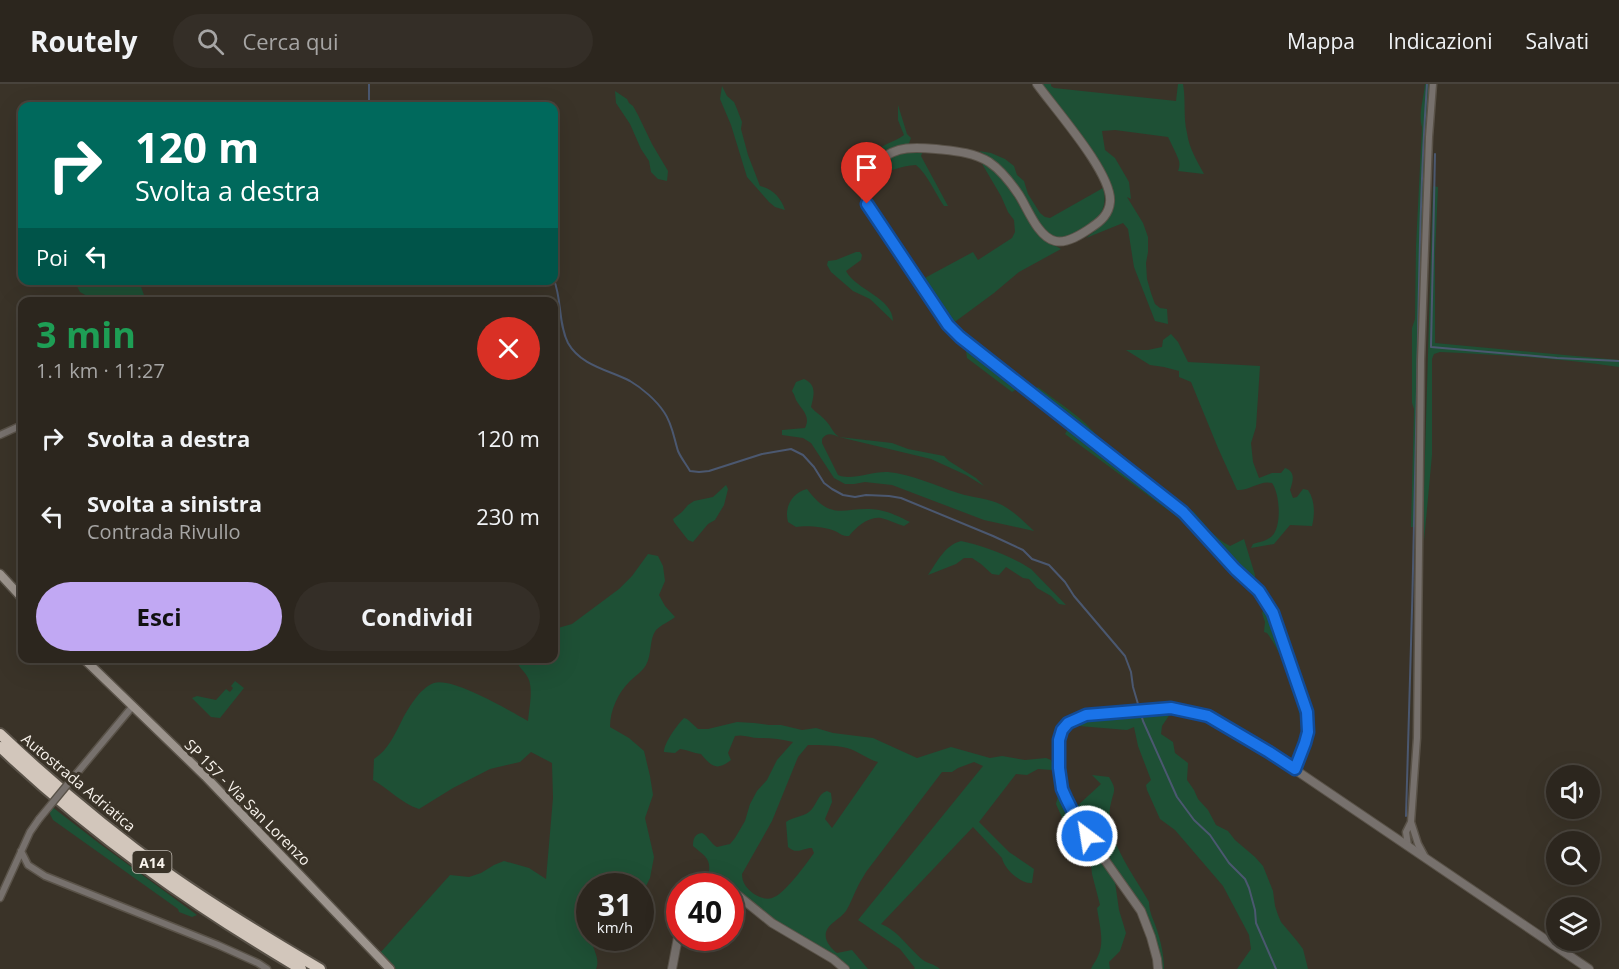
<!DOCTYPE html>
<html lang="it">
<meta charset="utf-8">
<style>
:root{--surface:#2c261e;--page:#342e27;--text:#f1f3f6;--muted:#a6a5a4;--line:#48433c;--accent:#c1a8f3}
body{margin:0;font-family:"Open Sans",sans-serif;background:var(--page);color:var(--text);height:100vh;display:flex;flex-direction:column;font-size:22px;white-space:nowrap}
*{box-sizing:border-box;margin:0}
p{font-size:20px;color:var(--muted)}
.icon{flex:none;width:33px;height:33px;fill:none;stroke:currentColor;stroke-width:2;stroke-linecap:round;stroke-linejoin:round}
.map{position:relative;flex:1;overflow:hidden}
.drawer{position:absolute;left:18px;top:213px;width:540px;height:366px;display:flex;flex-direction:column;background:var(--surface);border-radius:12px;box-shadow:0 6px 24px #0002,0 0 0 2px var(--line)}
.drawer>*{flex:none}
.banner{position:absolute;left:18px;top:18px;width:540px;height:183px;border-radius:12px;box-shadow:0 6px 24px #0002,0 0 0 2px var(--line);background:#00695c;color:#fff;overflow:hidden}
.buttons{position:absolute;left:1546px;top:681px;display:grid;gap:12px}
.buttons a{display:grid;place-items:center;width:54px;height:54px;border-radius:50%;background:var(--surface);box-shadow:0 6px 24px #0002,0 0 0 2px var(--line);font-size:30px}
.speed{position:absolute;left:576px;top:789px;display:flex;gap:12px;font-size:30px;font-weight:700;text-align:center}
.speed>*{display:grid;place-content:center;width:78px;height:78px;border-radius:50%;background:var(--surface);box-shadow:0 6px 24px #0002,0 0 0 2px var(--line);line-height:1}
.speed small{font-size:15px;font-weight:400}
.speed .limit{border:9px solid #d22;background:#fff;color:#111}
.pin{position:absolute;display:grid;place-items:center;width:51px;height:51px;color:#fff;margin:-62px -26px;border-radius:50% 50% 50% 0;rotate:-45deg;box-shadow:0 0 6px #0007}
.pin .icon{rotate:45deg}
.me{position:absolute;width:66px;margin:-33px;rotate:329deg;stroke-linejoin:round;filter:drop-shadow(0 0 4px #0008)}
.turn{display:flex;align-items:center;gap:21px;height:126px;padding:0 18px;font-size:27px}
.turn .icon{width:78px;height:78px;stroke-width:2.5}
.turn b{display:block;font-size:42px;line-height:51px}
.then{display:flex;align-items:center;height:57px;padding:0 18px;background:#0003;gap:12px;font-size:22px}
.round{display:grid;place-items:center;flex:none;width:63px;height:63px;border-radius:32px;background:var(--page)}
.summary{display:flex;align-items:center;justify-content:space-between;height:102px;padding:0 18px}
h1{font-size:36px;font-weight:700;line-height:45px;color:#1e9e55}
.action{display:flex;gap:12px;margin-top:auto;padding:12px 18px}
.action a{flex:1;height:69px;border-radius:36px;background:var(--accent);color:#111;font-size:24px;font-weight:700;line-height:69px;text-align:center}
.action a+a{background:var(--page);color:var(--text)}
ul{padding:0;list-style:none}
li{display:flex;align-items:center;gap:18px;height:78px;padding:0 18px}
li div{flex:1}
li b{display:block;font-size:22px}
li em{font-style:normal}
header{display:flex;align-items:center;gap:36px;box-sizing:border-box;height:84px;padding:0 30px;background:var(--surface);border-bottom:2px solid var(--line)}
header strong{font-size:28px}
nav{display:flex;gap:33px;margin-inline-start:auto;font-size:21px}
.search{width:420px;height:54px;background:var(--page);display:flex;align-items:center;gap:15px;box-sizing:border-box;padding:0 21px;border-radius:33px;color:var(--muted);font-size:22px}
.map>svg:first-child{display:block}
</style>
<header>
<strong>Routely</strong>
<div class="search"><svg class="icon" aria-label="search" viewBox="0 0 24 24"><circle cx="10" cy="10" r="6"/><path d="M15 15l6 6"/></svg>Cerca qui</div>
<nav><a>Mappa</a><a>Indicazioni</a><a>Salvati</a></nav>
</header>
<div class="map">
<svg width="1619" height="885" viewBox="0 0 1619 885">
<rect width="100%" height="100%" fill="#3a3328"/>
<path fill="#1e5035" fill-rule="evenodd" d="M 1039,0 L 1051,0 L 1051,2 L 1054,4 L 1176,17 L 1178,0 L 1183,0 C 1186,16 1183,33 1187,49 C 1189,64 1197,77 1204,90 L 1178,87 C 1179,85 1180,80 1179,77 C 1179,75 1169,55 1168,53 L 1115,46 L 1102,47 L 1105,66 L 1115,74 L 1129,98 L 1131,115 L 1127,113 L 1143,139 L 1148,153 L 1148,168 L 1146,179 L 1147,195 L 1151,209 L 1155,220 L 1160,224 L 1167,225 L 1168,240 L 1155,237 L 1134,183 L 1128,145 L 1123,139 L 1086,154 L 1105,138 L 1110,127 L 1110,104 Z
M 1425,0 L 1429,0 C 1420,148 1420,296 1415,443 L 1411,443 L 1414,325 L 1412,319 L 1412,244 L 1415,235 L 1416,162 L 1422,43 C 1418,31 1424,13 1425,0 Z
M 722,2 L 727,12 L 734,18 L 737,25 L 742,38 L 741,45 L 748,71 L 760,102 C 773,105 781,114 785,126 L 775,123 L 769,118 L 747,93 L 731,41 L 720,15 Z
M 615,7 L 627,15 L 629,19 L 633,22 L 638,31 L 652,60 L 668,87 L 667,97 L 658,95 L 651,88 L 649,77 L 641,65 L 630,40 L 616,19 Z
M 898,21 L 907,50 L 911,54 L 908,62 L 867,84 C 869,80 870,74 873,70 C 879,61 895,58 904,51 L 898,36 Z
M 906,67 L 923,67 L 921,72 L 948,122 L 944,122 C 935,109 928,91 916,81 C 901,82 884,87 874,98 L 870,98 L 869,96 C 878,81 889,71 906,67 Z
M 979,67 L 991,69 L 1005,75 L 1014,82 L 1017,91 L 1024,97 L 1028,110 L 1040,129 L 1045,133 L 1050,134 L 1103,104 C 1112,134 1082,149 1057,155 L 1047,149 L 1040,141 L 1003,86 L 994,76 Z
M 981,78 C 1014,95 1017,129 1041,152 C 1047,157 1054,161 1061,165 L 1019,188 L 994,209 L 952,240 L 921,196 L 973,168 L 978,176 L 1012,154 L 1015,148 L 1014,136 L 1008,128 L 1001,112 Z
M 1433,102 L 1438,103 L 1435,171 L 1435,259 L 1619,276 L 1619,283 C 1560,274 1500,271 1440,268 L 1434,270 L 1432,275 L 1432,371 L 1424,457 L 1424,405 Z
M 856,168 L 860,168 L 862,171 L 861,176 L 846,187 C 856,206 893,214 893,237 L 870,215 L 853,207 L 831,188 L 827,181 L 828,177 L 836,176 Z
M 74,197 L 139,197 L 146,217 L 87,217 L 87,212 L 80,208 Z
M 1171,250 L 1178,258 L 1188,278 L 1260,282 L 1256,343 L 1251,359 L 1253,378 L 1259,394 L 1272,389 L 1281,389 L 1285,384 C 1296,388 1293,397 1290,406 L 1293,414 L 1297,413 L 1303,405 L 1308,406 C 1315,416 1315,430 1312,442 L 1290,441 L 1274,460 L 1251,464 L 1253,460 C 1259,458 1267,457 1272,452 C 1282,442 1280,410 1272,399 C 1260,396 1249,407 1237,406 L 1218,364 L 1191,298 L 1179,293 L 1179,287 L 1164,283 L 1150,281 L 1126,266 L 1148,266 L 1162,263 L 1163,256 Z
M 965,261 L 1031,313 L 1027,313 L 1017,305 L 1012,308 L 967,274 Z
M 804,295 C 817,301 814,311 811,323 C 816,329 821,331 826,337 C 831,342 833,349 839,353 L 892,359 L 908,365 L 944,372 L 949,377 L 976,394 L 984,402 L 966,391 L 931,375 L 839,353 C 832,350 827,348 822,355 L 822,359 L 838,391 C 851,397 872,387 888,388 C 912,390 936,402 958,409 C 973,414 989,414 1002,421 C 1015,428 1024,438 1034,447 L 984,436 L 892,401 L 865,398 L 854,400 L 845,400 L 834,394 L 811,359 L 803,354 L 782,351 L 782,346 L 805,344 C 811,332 802,326 796,316 C 795,313 794,310 792,307 L 796,298 Z
M 1038,303 C 1058,319 1090,337 1102,360 L 1034,307 Z
M 1069,343 L 1126,386 L 1176,426 L 1207,459 L 1176,432 L 1065,350 Z
M 726,401 L 728,405 L 724,421 L 715,436 L 708,440 L 693,458 L 688,456 L 674,438 L 673,435 L 682,428 L 688,421 L 694,417 L 713,413 Z
M 807,405 C 833,440 845,421 879,426 C 890,428 900,433 910,438 L 904,442 C 897,440 889,436 881,434 C 869,432 856,443 849,452 C 842,452 841,450 835,447 C 826,443 806,441 796,443 L 788,438 C 784,423 792,409 807,405 Z
M 1193,427 C 1204,439 1215,455 1230,462 L 1244,455 L 1255,491 L 1255,495 L 1253,496 L 1244,489 L 1188,431 Z
M 961,457 C 982,461 1013,473 1031,485 L 1066,521 L 1059,520 L 1051,512 L 1037,504 L 1029,495 L 1023,494 L 1006,483 L 999,491 L 992,490 L 981,480 L 972,474 L 964,474 L 956,480 L 928,491 C 937,478 945,461 961,457 Z
M 648,470 L 658,472 L 663,482 L 665,497 L 659,511 L 665,522 L 675,533 C 669,538 662,540 656,546 C 649,555 652,571 646,581 C 642,588 635,592 630,597 C 618,609 610,626 610,643 L 629,654 L 644,667 L 650,692 L 653,711 L 645,734 L 654,773 L 650,794 L 641,812 L 640,802 L 590,802 L 590,854 L 592,854 C 591,865 601,873 596,885 L 396,885 L 380,869 L 450,791 L 469,793 L 481,789 L 494,781 L 504,777 L 529,784 L 546,795 L 553,714 L 552,679 L 531,668 L 520,678 L 490,685 L 453,704 L 419,725 C 401,719 389,705 373,696 L 374,675 C 389,665 395,650 403,634 C 410,622 420,604 434,599 C 453,593 510,627 528,637 C 529,625 533,608 529,596 C 526,587 517,584 517,575 L 554,574 L 554,543 L 558,544 L 572,540 L 619,505 L 632,492 Z
M 1264,525 L 1266,525 C 1275,544 1282,563 1288,583 C 1297,606 1307,627 1304,652 C 1299,620 1286,574 1267,549 L 1264,548 L 1265,538 L 1262,529 Z
M 235,597 L 244,604 L 220,634 L 211,633 L 192,614 L 197,612 L 216,616 L 226,605 L 230,608 L 233,604 L 231,602 Z
M 1170,630 L 1162,642 L 1161,650 L 1173,658 L 1175,669 L 1188,679 L 1187,696 L 1194,706 L 1198,715 L 1208,726 L 1216,741 L 1228,747 L 1235,756 L 1255,773 L 1263,782 L 1273,807 L 1275,822 L 1278,831 L 1281,838 L 1297,857 L 1303,865 L 1308,885 L 1237,885 L 1251,865 L 1249,851 L 1223,802 L 1175,746 L 1160,735 L 1147,706 L 1146,701 L 1151,696 L 1138,662 L 1134,643 L 1127,646 L 1079,642 L 1080,639 L 1086,636 Z
M 684,634 L 687,635 L 698,645 L 708,645 L 737,638 L 754,639 L 769,641 L 781,641 L 802,646 L 816,644 L 833,649 L 873,654 L 917,674 L 951,663 L 990,674 L 1002,672 L 1025,676 L 1046,674 L 1051,676 L 1054,683 L 1052,686 L 1038,685 L 1027,691 L 1016,690 L 979,738 L 1009,768 L 1034,785 L 1032,799 C 1021,800 1004,785 1002,774 L 973,743 L 881,840 C 899,847 908,864 923,876 C 928,880 933,879 940,885 L 914,885 L 915,884 L 900,865 L 858,836 L 983,682 L 974,678 L 958,684 L 952,688 L 942,688 L 866,788 C 864,792 861,796 859,800 C 854,809 851,819 846,827 C 840,835 829,839 826,848 C 824,857 831,864 837,869 L 852,866 L 868,885 L 848,885 L 805,858 L 708,792 C 712,775 706,773 693,762 C 693,754 695,750 702,749 C 709,753 710,759 717,763 L 730,760 L 735,754 L 745,737 L 750,720 L 757,707 L 767,696 L 777,676 L 793,658 C 781,655 770,654 759,654 C 750,654 744,650 735,652 L 728,669 L 731,676 C 717,687 712,683 701,670 C 693,669 688,666 680,665 L 675,669 L 664,668 C 664,659 677,641 684,634 ZM 808,661 C 821,661 835,661 847,664 C 858,667 867,675 878,678 L 832,744 L 825,735 L 832,718 L 831,709 L 827,707 C 817,710 817,722 809,728 C 802,733 793,733 786,738 L 788,763 C 797,771 802,764 812,764 L 814,769 C 806,780 784,811 772,814 C 766,816 759,813 754,810 C 747,805 742,799 742,790 L 772,737 L 798,673 Z
M 1092,691 L 1109,693 C 1117,706 1114,706 1111,719 C 1108,729 1110,742 1113,752 C 1121,775 1137,797 1149,818 C 1149,829 1154,836 1157,846 C 1161,859 1164,871 1164,885 L 1162,885 L 1157,862 L 1116,787 L 1075,724 L 1101,700 Z
M 1059,708 L 1092,761 L 1090,767 L 1068,747 L 1056,720 Z
M 51,722 L 100,760 L 197,831 L 192,833 L 179,828 L 178,825 L 53,736 L 50,730 Z
M 1097,768 L 1115,798 L 1119,826 L 1126,849 L 1120,867 L 1109,878 L 1110,885 L 1091,885 C 1093,880 1096,877 1098,872 C 1105,858 1099,839 1097,824 L 1100,821 L 1092,790 L 1090,770 Z"/>
<g fill="none" stroke-linecap="round" stroke-linejoin="round">
<path stroke="#4b5870" stroke-width="2" d="M 369,0 L 369,18 L 370,22
M 1435,70 L 1431,263 L 1557,274 L 1619,277
M 554,196 C 562,216 558,239 568,259 C 581,282 609,286 630,297 C 642,304 656,316 664,328 C 672,339 674,354 678,367 C 681,374 686,380 690,387 L 699,388 L 709,387 L 762,370 L 791,365 L 803,371 L 814,383 L 824,399 L 832,405 L 843,411 L 855,413 L 866,411 L 889,412 L 901,414 L 993,452 L 1023,466 L 1032,475 L 1049,481 L 1065,498 L 1074,512 L 1125,572 L 1131,588 L 1133,603 L 1143,637 L 1177,713 L 1194,736 L 1210,751 L 1229,779 L 1245,795 L 1249,804 L 1255,826 L 1256,839 L 1276,885
M 1406,732 C 1411,589 1414,447 1417,304 C 1419,203 1420,101 1427,0"/>
<g stroke="#595248" stroke-width="9">
<path id="minor" d="M 0,351 L 22,341
M 77,689 L 132,623
M 1411,738 L 1418,760 L 1425,773
M 1408,762 L 1406,748 L 1411,738 L 1417,654 L 1421,276 L 1429,53 L 1433,0
M 21,767 L 28,781 L 45,792 L 218,861 L 258,879 L 267,885
M 0,814 L 30,748 L 39,735"/>
</g>
<g stroke="#595248" stroke-width="10">
<path id="tertiary" d="M 1037,0 C 1054,24 1113,90 1110,118 C 1109,130 1101,137 1092,143 C 1082,150 1067,160 1055,157 C 1038,153 1028,125 1019,111 C 1011,99 1001,86 989,78 C 973,68 954,67 936,65 C 915,63 897,62 880,76 C 864,91 862,99 867,120 L 948,241 L 960,253 L 1183,428 L 1235,485 L 1259,507 L 1273,529 L 1307,629 L 1308,648 L 1305,659 L 1295,685
M 694,802 C 706,793 715,794 727,802
M 730,805 L 772,839 L 833,875 L 845,885
M 672,885 L 680,843
M 1158,885 L 1157,875 L 1151,853 L 1141,827 L 1078,738 L 1062,705 L 1059,684 L 1058,671 L 1059,656 L 1062,646 L 1068,639 L 1086,631 L 1171,624 L 1208,632 L 1269,668 L 1589,885"/>
</g>
<g stroke="#595248" stroke-width="11">
<path id="secondary" d="M 0,490 L 22,514
M 83,574 L 205,692 L 390,885"/>
</g>
<g stroke="#595248" stroke-width="14">
<path id="motorway" d="M 0,650 C 53,700 109,747 169,790 C 217,824 269,855 320,885
M 0,663 C 93,751 191,820 301,885"/>
</g>
<use href="#minor" stroke="#77716d" stroke-width="6"/>
<use href="#tertiary" stroke="#77716d" stroke-width="8"/>
<use href="#secondary" stroke="#9c948d" stroke-width="8"/>
<use href="#motorway" stroke="#d2c6bb" stroke-width="10"/>
<g stroke="#595248" stroke-width="9" stroke-linecap="butt">
<path id="minor-bridge" d="M 39,735 L 77,689"/>
</g>
<use href="#minor-bridge" stroke="#77716d" stroke-width="6"/>
</g>
<g fill="none" stroke-linecap="round" stroke-linejoin="round">
<g stroke="#114b97" stroke-width="15">
<path id="route" d="M 867,120 L 948,241 L 960,253 L 1183,428 L 1235,485 L 1259,507 L 1273,529 L 1307,628 L 1308,648 L 1305,659 L 1295,685 L 1269,668 L 1208,632 L 1171,624 L 1086,631 L 1068,639 L 1062,646 L 1059,656 L 1059,684 L 1062,705 L 1066,714 L 1078,738 L 1087,752"/>
</g>
<use href="#route" stroke="#1a73e8" stroke-width="10"/>
</g>
<g text-anchor="middle" dominant-baseline="central" stroke-width="6" stroke-linejoin="round" paint-order="stroke">
<rect fill="#3a3328" stroke="#c0bab2" stroke-width="1.5" x="132.5" y="767" width="39" height="22" rx="4.5"/>
<g font-size="14" font-weight="bold" fill="#f9f4ed">
<text x="152" y="778">A14</text>
</g>
<g font-size="15" fill="#f9f4ed" stroke="#3a3328">
<text transform="translate(79 698) rotate(40)">Autostrada Adriatica</text>
<text transform="translate(248 718) rotate(45)">SP 157 - Via San Lorenzo</text>
</g>
</g>
</svg>
<div class="buttons">
<a><svg class="icon" aria-label="sound" viewBox="0 0 24 24"><path d="M4 9h4l5-4v14l-5-4H4zM17 9q2 3 0 6"/></svg></a>
<a><svg class="icon" aria-label="search" viewBox="0 0 24 24"><circle cx="10" cy="10" r="6"/><path d="M15 15l6 6"/></svg></a>
<a><svg class="icon" aria-label="layers" viewBox="0 0 24 24"><path d="M12 4l9 5-9 5-9-5zM3 14l9 5 9-5"/></svg></a>
</div>
<div class="speed"><div>31<small>km/h</small></div><div class="limit">40</div></div>
<div class="pin" style="left:867px;top:120px;background:#d93025"><svg class="icon" aria-label="arrive" viewBox="0 0 24 24"><path d="M6 21V4h12l-3 4 3 4H6"/></svg></div>
<svg class="me" style="left:1087px;top:752px" viewBox="-20 -20 40 40"><circle r="17" fill="#1a73e8" stroke="#fff" stroke-width="3"/><path d="M0-11L8 9 0 5-8 9z" fill="#fff"/></svg>
<div class="banner">
<div class="turn"><svg class="icon" aria-label="right" viewBox="0 0 24 24"><path d="M7 20v-9h11M14 6l5 5-5 5"/></svg><div><b>120 m</b>Svolta a destra</div></div>
<div class="then">Poi<svg class="icon" aria-label="left" viewBox="0 0 24 24"><path d="M17 20v-9H6M10 6l-5 5 5 5"/></svg></div>
</div>
<section class="drawer">
<div class="summary"><div><h1>3 min</h1><p>1.1 km · 11:27</p></div><a class="round" style="background:#d93025;color:#fff"><svg class="icon" aria-label="close" viewBox="0 0 24 24"><path d="M6 6l12 12M18 6L6 18"/></svg></a></div>
<ul>
<li><svg class="icon" aria-label="right" viewBox="0 0 24 24"><path d="M7 20v-9h11M14 6l5 5-5 5"/></svg><div><b>Svolta a destra</b></div><em>120 m</em></li>
<li><svg class="icon" aria-label="left" viewBox="0 0 24 24"><path d="M17 20v-9H6M10 6l-5 5 5 5"/></svg><div><b>Svolta a sinistra</b><p>Contrada Rivullo</p></div><em>230 m</em></li>
</ul>
<div class="action"><a>Esci</a><a>Condividi</a></div>
</section>
</div>
